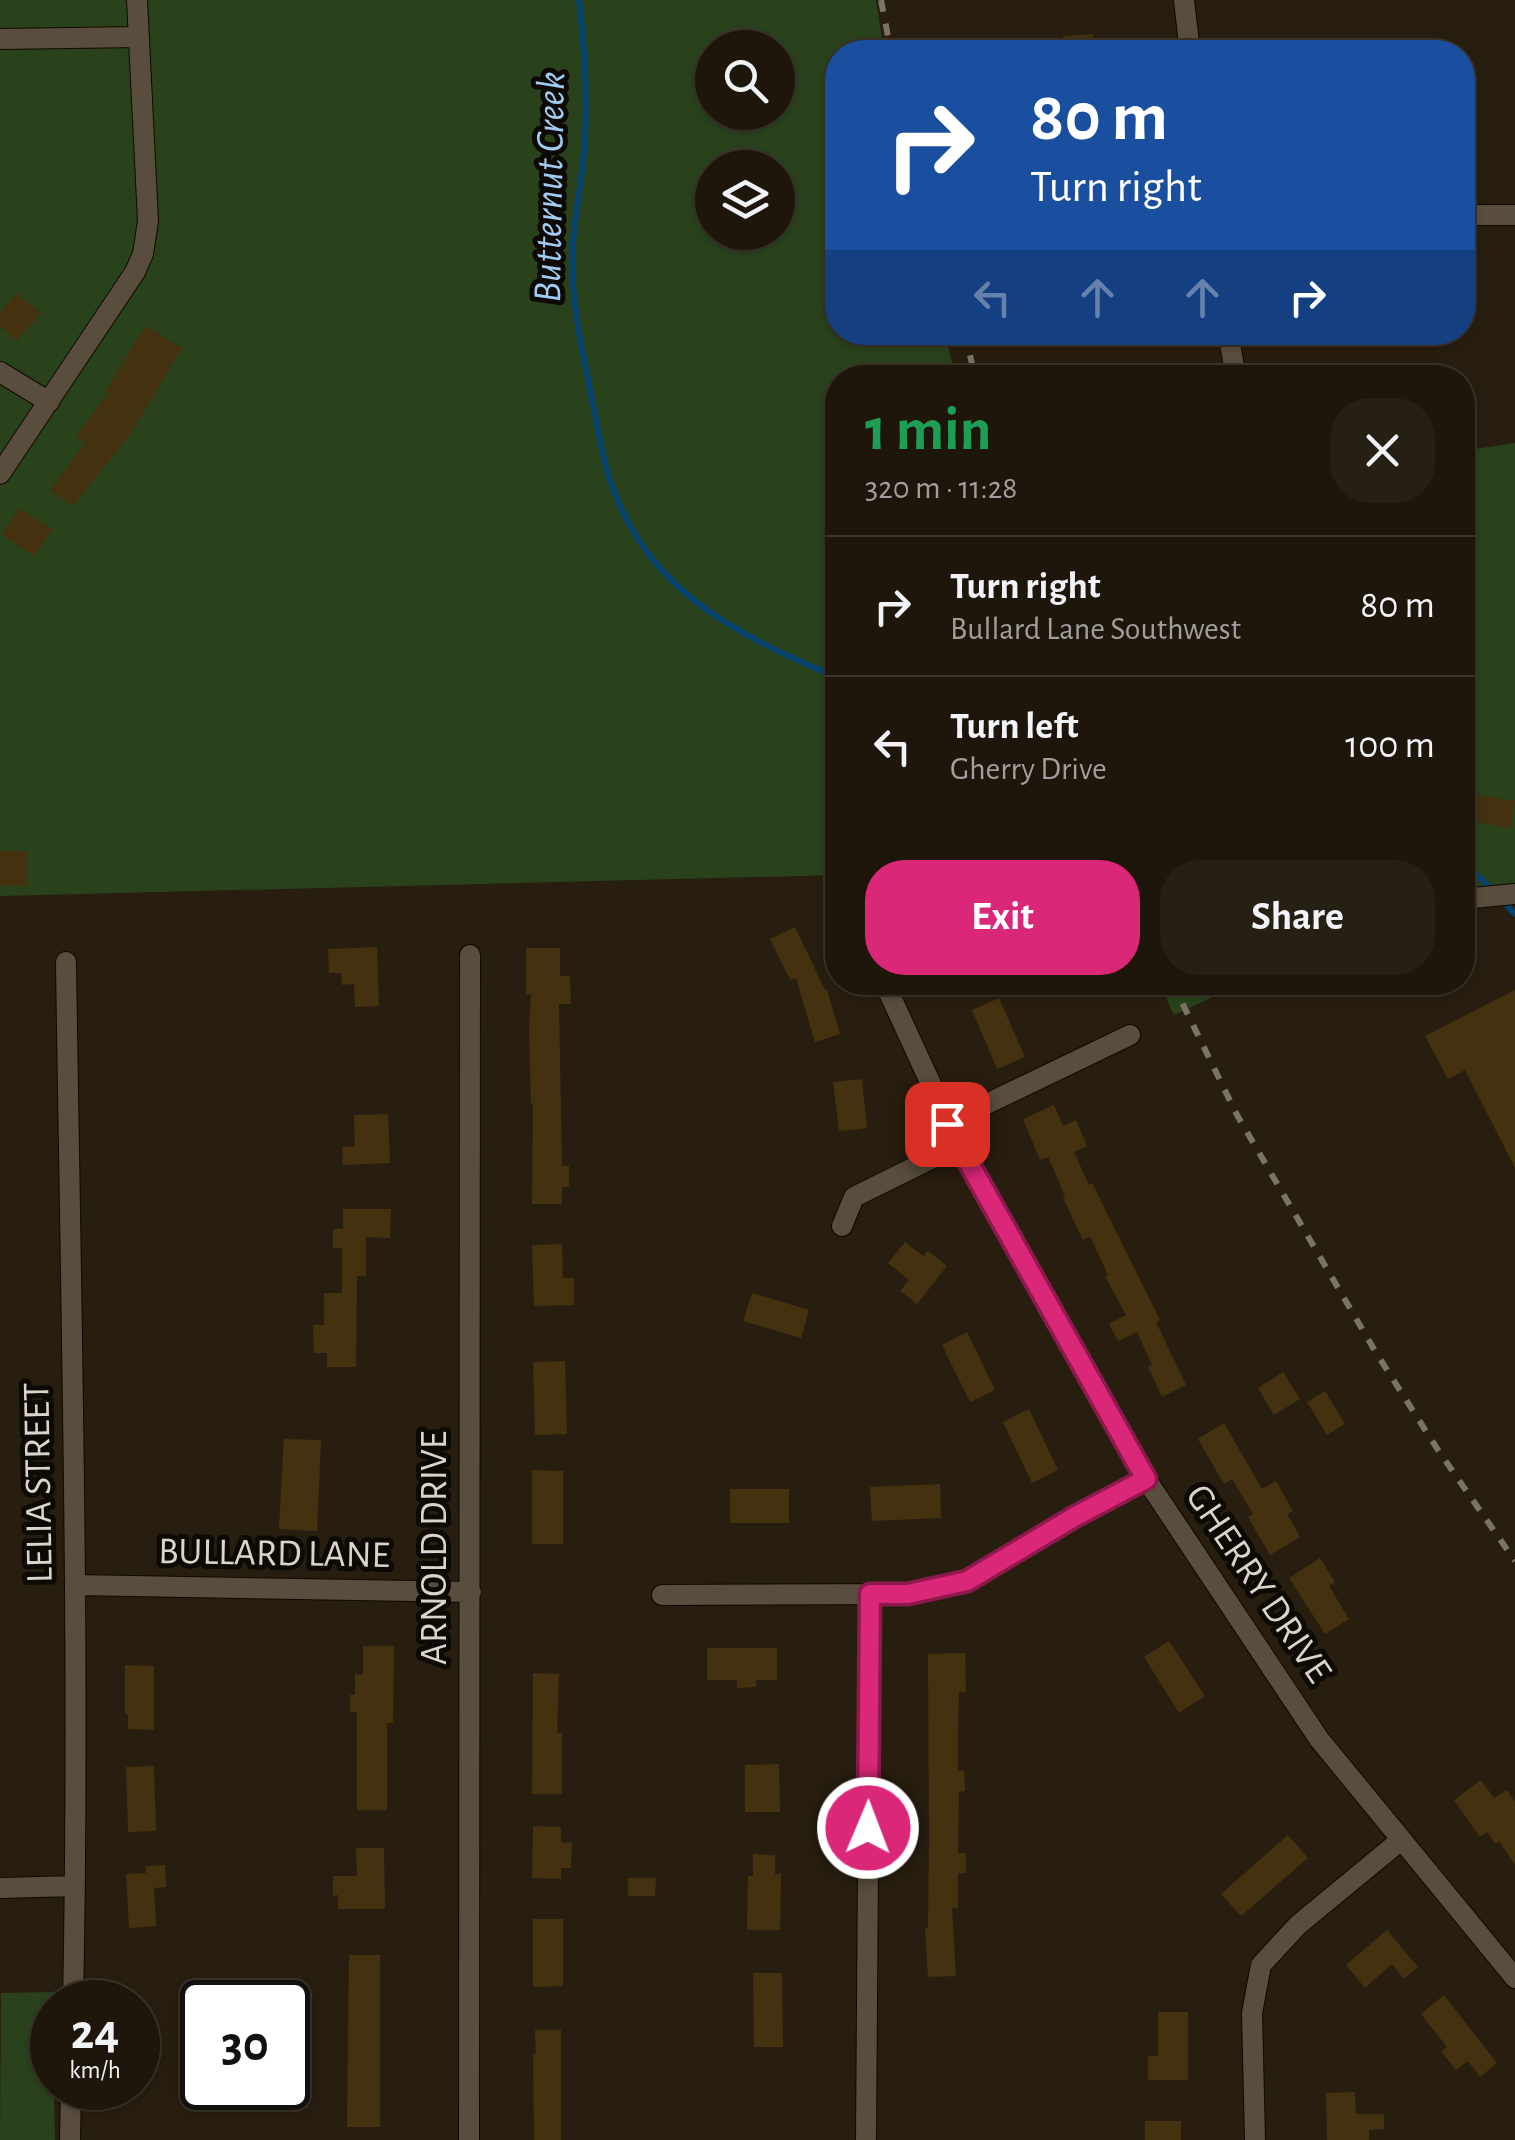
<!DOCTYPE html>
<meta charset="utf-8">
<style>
:root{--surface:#1e160b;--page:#261f14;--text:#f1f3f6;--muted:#a19f9d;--line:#3c352c;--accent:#db2777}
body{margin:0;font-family:"Alegreya Sans",sans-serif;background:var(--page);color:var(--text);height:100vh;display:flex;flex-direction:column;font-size:38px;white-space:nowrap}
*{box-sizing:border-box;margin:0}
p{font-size:32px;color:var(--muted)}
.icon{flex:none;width:55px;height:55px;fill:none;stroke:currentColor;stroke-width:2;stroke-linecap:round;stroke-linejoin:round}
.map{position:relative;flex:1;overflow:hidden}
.side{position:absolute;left:825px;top:365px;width:650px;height:630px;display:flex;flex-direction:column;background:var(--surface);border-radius:40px;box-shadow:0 2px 8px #0004,0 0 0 2px var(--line)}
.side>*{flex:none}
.top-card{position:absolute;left:825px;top:40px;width:650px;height:305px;border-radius:40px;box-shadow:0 2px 8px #0004,0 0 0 2px var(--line);background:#1a4fa0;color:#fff;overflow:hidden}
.tools{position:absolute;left:695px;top:30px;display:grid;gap:20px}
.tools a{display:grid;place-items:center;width:100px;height:100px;border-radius:50%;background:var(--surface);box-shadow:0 2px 8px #0004,0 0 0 2px var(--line);font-size:50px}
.speed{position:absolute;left:30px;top:1980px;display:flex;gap:20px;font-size:50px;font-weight:700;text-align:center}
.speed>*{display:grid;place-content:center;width:130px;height:130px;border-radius:50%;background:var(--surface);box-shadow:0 2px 8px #0004,0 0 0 2px var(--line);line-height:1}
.speed small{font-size:25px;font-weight:400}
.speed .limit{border:5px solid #111;border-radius:15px;background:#fff;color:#111}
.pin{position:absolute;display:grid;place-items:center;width:85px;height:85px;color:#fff;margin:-42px;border-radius:20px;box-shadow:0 5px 15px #0006}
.me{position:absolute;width:110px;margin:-55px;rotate:1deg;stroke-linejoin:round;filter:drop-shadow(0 0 8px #0008)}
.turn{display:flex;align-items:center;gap:35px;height:210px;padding:0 40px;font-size:45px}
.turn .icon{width:130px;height:130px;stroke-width:2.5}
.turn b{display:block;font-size:70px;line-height:85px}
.lanes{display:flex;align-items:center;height:95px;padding:0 40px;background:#0003;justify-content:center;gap:50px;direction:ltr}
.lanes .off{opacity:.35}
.round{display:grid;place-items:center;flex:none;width:105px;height:105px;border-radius:40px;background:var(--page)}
.summary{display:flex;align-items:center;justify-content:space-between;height:170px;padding:0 40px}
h1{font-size:60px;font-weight:700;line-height:75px;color:#1e9e55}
.button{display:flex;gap:20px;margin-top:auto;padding:20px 40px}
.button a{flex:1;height:115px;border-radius:40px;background:var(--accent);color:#fff;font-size:40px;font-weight:700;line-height:115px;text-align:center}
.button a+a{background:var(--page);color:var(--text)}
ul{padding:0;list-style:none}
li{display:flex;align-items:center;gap:30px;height:140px;padding:0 40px;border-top:2px solid var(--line)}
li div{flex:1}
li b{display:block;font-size:38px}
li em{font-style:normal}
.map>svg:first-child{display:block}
</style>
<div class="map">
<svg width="1515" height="2140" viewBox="0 0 1515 2140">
<rect width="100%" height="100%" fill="#281e0f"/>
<path fill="#29421c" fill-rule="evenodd" d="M 0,0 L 876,0 L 884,52 L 838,52 L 838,332 L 944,333 L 956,377 L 838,378 L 837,875 L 0,896 ZM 712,48 L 778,48 L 778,112 L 712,112 ZM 712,168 L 778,168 L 778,232 L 712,232 Z
M 1515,443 L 1515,896 L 1462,909 L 1462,451 Z
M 1159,983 L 1242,983 L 1174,1015 Z
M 56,1992 L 56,2002 L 52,2002 L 55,2140 L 0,2140 L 1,1993 Z"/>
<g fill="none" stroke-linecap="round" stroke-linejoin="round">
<path stroke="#06436e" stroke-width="6" d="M 579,0 C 585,51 588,100 584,151 C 581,190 572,226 572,264 C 573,310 583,355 592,399 C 597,422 600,445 606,467 C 640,588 731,632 838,678
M 1462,860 L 1493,891
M 1502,900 L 1515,914"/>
</g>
<path fill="#443110" d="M 1093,34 L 1095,52 L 1064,52 L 1063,36 Z
M 16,293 L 41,313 L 17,341 L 0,327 L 0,313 Z
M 145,326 L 182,348 L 131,433 L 73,506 L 50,490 L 85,443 L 76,436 L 108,393 L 105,392 Z
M 19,508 L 52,529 L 34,556 L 2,535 Z
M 1462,792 L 1515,801 L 1510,828 L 1462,820 Z
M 0,851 L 27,851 L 27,886 L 0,886 Z
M 795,927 L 825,990 L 827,990 L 840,1034 L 815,1042 L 796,978 L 790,980 L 770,939 Z
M 377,947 L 379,1006 L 355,1007 L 354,984 L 342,985 L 341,973 L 329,973 L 328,949 Z
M 526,948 L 560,948 L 560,976 L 570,976 L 571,1004 L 559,1004 L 562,1166 L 569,1166 L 569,1187 L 562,1187 L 562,1204 L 532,1204 L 533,1104 L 531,1105 L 529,1030 L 531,994 L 526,995 Z
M 1515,990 L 1515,1168 L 1465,1070 L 1448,1079 L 1425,1036 Z
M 999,998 L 1025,1057 L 997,1069 L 972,1010 Z
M 862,1079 L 867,1128 L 839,1131 L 833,1082 Z
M 1054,1105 L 1063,1126 L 1076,1120 L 1087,1146 L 1074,1152 L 1089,1185 L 1092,1183 L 1160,1320 L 1156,1322 L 1186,1385 L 1162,1397 L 1148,1367 L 1152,1365 L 1137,1332 L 1118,1341 L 1109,1324 L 1126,1315 L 1105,1276 L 1108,1275 L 1090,1236 L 1083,1240 L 1063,1198 L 1065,1196 L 1048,1157 L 1040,1160 L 1023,1119 Z
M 388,1114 L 390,1163 L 343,1165 L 342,1147 L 355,1146 L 354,1115 Z
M 343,1209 L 391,1209 L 390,1238 L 366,1237 L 366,1276 L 357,1276 L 356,1367 L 327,1367 L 327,1353 L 314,1353 L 313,1325 L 324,1325 L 324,1293 L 342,1293 L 342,1248 L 333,1248 L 333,1229 L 343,1229 Z
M 905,1242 L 923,1256 L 928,1251 L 947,1266 L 917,1304 L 900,1291 L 909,1280 L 888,1263 Z
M 562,1244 L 563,1278 L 574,1278 L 574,1305 L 534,1306 L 532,1245 Z
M 752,1293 L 809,1310 L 801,1338 L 743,1321 Z
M 967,1332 L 995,1390 L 970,1402 L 942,1345 Z
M 565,1361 L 567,1434 L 535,1435 L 533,1362 Z
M 1283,1372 L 1300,1399 L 1274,1415 L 1258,1388 Z
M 1325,1391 L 1345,1424 L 1327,1435 L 1307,1402 Z
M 1029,1409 L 1058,1470 L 1032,1483 L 1003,1422 Z
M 1224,1423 L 1262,1489 L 1276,1481 L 1293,1511 L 1287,1514 L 1300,1537 L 1270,1555 L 1248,1517 L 1253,1514 L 1232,1479 L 1224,1484 L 1198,1439 Z
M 284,1439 L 321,1440 L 317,1531 L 279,1529 Z
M 532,1470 L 563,1471 L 563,1544 L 532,1544 Z
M 940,1484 L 941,1518 L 872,1521 L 870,1487 Z
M 730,1489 L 789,1489 L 789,1523 L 730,1523 Z
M 1320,1558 L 1335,1582 L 1329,1586 L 1349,1619 L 1325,1634 L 1289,1578 Z
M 1169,1641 L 1205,1696 L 1179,1713 L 1144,1657 Z
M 363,1646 L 394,1646 L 393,1723 L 387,1723 L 387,1810 L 357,1810 L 357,1712 L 350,1712 L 350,1695 L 355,1695 L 355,1674 L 363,1675 Z
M 707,1648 L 777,1648 L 777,1680 L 756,1680 L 756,1687 L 737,1688 L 737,1680 L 707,1680 Z
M 965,1653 L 966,1692 L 959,1692 L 958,1726 L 958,1771 L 964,1771 L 965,1791 L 959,1792 L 958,1853 L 966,1853 L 966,1873 L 958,1873 L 958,1908 L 952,1908 L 956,1976 L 928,1977 L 925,1928 L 928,1928 L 929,1838 L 928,1654 Z
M 125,1665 L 154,1666 L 154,1730 L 128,1729 L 128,1714 L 125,1714 Z
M 533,1673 L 559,1674 L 557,1733 L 562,1733 L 562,1794 L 532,1794 Z
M 779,1764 L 780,1812 L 745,1812 L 745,1765 Z
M 154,1766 L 156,1831 L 128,1832 L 126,1767 Z
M 1481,1780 L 1494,1798 L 1507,1790 L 1515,1802 L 1515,1865 L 1499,1841 L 1496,1844 L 1487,1832 L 1480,1837 L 1454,1800 Z
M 533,1826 L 561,1827 L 561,1842 L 572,1843 L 571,1868 L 561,1868 L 561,1879 L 532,1878 Z
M 1288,1835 L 1308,1858 L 1241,1916 L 1221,1894 Z
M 356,1848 L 384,1848 L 385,1909 L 338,1909 L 338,1895 L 333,1896 L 333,1876 L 357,1876 Z
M 753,1854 L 775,1855 L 775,1874 L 781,1874 L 780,1930 L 747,1930 L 748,1876 L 753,1876 Z
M 165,1865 L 166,1887 L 154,1888 L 156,1926 L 129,1928 L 126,1874 L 146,1873 L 146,1866 Z
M 628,1878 L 656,1878 L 655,1896 L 628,1896 Z
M 533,1919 L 563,1919 L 563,1986 L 533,1987 Z
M 1387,1930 L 1418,1967 L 1404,1979 L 1392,1964 L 1365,1988 L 1346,1965 Z
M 349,1955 L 380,1955 L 380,2127 L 347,2127 Z
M 753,1973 L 782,1973 L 783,2047 L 754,2047 Z
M 1444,1995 L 1497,2063 L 1480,2077 L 1468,2061 L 1456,2070 L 1441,2051 L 1447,2047 L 1421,2014 Z
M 1158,2012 L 1188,2012 L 1188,2080 L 1148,2080 L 1148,2056 L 1158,2056 Z
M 535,2030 L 561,2030 L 561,2140 L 534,2140 L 533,2054 L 536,2054 Z
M 1355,2092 L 1356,2114 L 1384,2114 L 1384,2129 L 1369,2130 L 1369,2140 L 1327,2140 L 1326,2093 Z
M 1145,2121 L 1181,2121 L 1181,2140 L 1145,2140 Z"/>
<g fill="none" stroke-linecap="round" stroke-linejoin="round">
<g stroke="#110800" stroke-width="22">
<path id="minor" d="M 1184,0 L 1190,52
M 0,39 L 139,37
M 1462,215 L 1515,215
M 1228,332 L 1236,378
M 0,372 L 49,402
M 0,474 L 135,272 L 143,254 L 148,221 L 137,0
M 1462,899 L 1515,894
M 66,962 C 71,1309 80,1656 73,2002
M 884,982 L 959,1145 L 1146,1479 L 1319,1739 L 1515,1978
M 1215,984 L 1219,982
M 947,1123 L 1130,1035
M 842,1226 L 854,1197 L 959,1145
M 75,1585 L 471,1592
M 662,1595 L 908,1594 L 967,1581 L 1074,1517 L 1146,1479
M 0,1888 L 75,1886
M 70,2140 L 71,2088
M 469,2140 L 470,955
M 866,2140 L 870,1595
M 1255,2140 L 1252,2013 L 1261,1965 L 1298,1925 L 1401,1840"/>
</g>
<use href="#minor" stroke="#594e3d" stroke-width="20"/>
<path stroke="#7b7366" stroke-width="6" stroke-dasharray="12 12" stroke-linecap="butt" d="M 881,0 L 891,52
M 965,332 L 975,378
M 1172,982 L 1237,1115 L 1375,1351 L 1438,1450 L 1515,1561"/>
</g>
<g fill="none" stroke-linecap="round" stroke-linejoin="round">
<g stroke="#8e194d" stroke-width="25">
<path id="route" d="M 868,1828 L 870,1594 L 908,1594 L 967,1581 L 1074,1517 L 1146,1479 L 947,1124"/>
</g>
<use href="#route" stroke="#db2777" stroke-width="18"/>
</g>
<g text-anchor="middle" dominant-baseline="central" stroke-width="10" stroke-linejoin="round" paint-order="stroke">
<g font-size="38" fill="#dbd4ca" stroke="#0d0904">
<text transform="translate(39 1483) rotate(-91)">LELIA STREET</text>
<text transform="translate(435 1548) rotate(-90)">ARNOLD DRIVE</text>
<text transform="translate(274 1554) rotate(1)">BULLARD LANE</text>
<text transform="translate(1258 1584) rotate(56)">GHERRY DRIVE</text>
</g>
<g font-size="40" font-style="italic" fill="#a0ccf4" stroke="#0d0904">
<text transform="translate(550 187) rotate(-89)">Butternut Creek</text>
</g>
</g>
</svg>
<div class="tools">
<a><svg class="icon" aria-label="search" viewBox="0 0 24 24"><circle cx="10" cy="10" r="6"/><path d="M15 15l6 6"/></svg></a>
<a><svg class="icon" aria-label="layers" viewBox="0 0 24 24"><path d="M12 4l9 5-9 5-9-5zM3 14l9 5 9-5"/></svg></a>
</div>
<div class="speed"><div>24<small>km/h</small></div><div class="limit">30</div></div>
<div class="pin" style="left:947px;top:1124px;background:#d93025"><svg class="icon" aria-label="arrive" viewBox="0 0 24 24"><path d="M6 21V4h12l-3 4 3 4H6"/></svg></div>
<svg class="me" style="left:868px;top:1828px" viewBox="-20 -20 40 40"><circle r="17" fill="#db2777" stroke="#fff" stroke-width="3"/><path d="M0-11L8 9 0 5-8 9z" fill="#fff"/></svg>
<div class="top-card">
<div class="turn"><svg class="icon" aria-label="right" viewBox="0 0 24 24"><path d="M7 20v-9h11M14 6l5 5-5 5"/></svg><div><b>80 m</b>Turn right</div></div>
<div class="lanes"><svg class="icon off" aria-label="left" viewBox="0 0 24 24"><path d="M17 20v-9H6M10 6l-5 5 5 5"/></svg><svg class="icon off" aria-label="ahead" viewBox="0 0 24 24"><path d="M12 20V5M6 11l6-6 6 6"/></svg><svg class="icon off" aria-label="ahead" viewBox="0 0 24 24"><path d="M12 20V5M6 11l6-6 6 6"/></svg><svg class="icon" aria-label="right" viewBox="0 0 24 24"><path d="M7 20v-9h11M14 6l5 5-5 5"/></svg></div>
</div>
<section class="side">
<div class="summary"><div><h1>1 min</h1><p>320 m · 11:28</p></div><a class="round"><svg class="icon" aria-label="close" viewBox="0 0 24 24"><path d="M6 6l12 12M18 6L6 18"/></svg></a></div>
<ul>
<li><svg class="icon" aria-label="right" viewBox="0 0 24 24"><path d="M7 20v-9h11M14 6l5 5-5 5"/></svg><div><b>Turn right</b><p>Bullard Lane Southwest</p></div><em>80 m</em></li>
<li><svg class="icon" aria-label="left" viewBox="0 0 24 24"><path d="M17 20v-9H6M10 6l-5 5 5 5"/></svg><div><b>Turn left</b><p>Gherry Drive</p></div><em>100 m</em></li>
</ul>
<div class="button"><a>Exit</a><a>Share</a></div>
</section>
</div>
